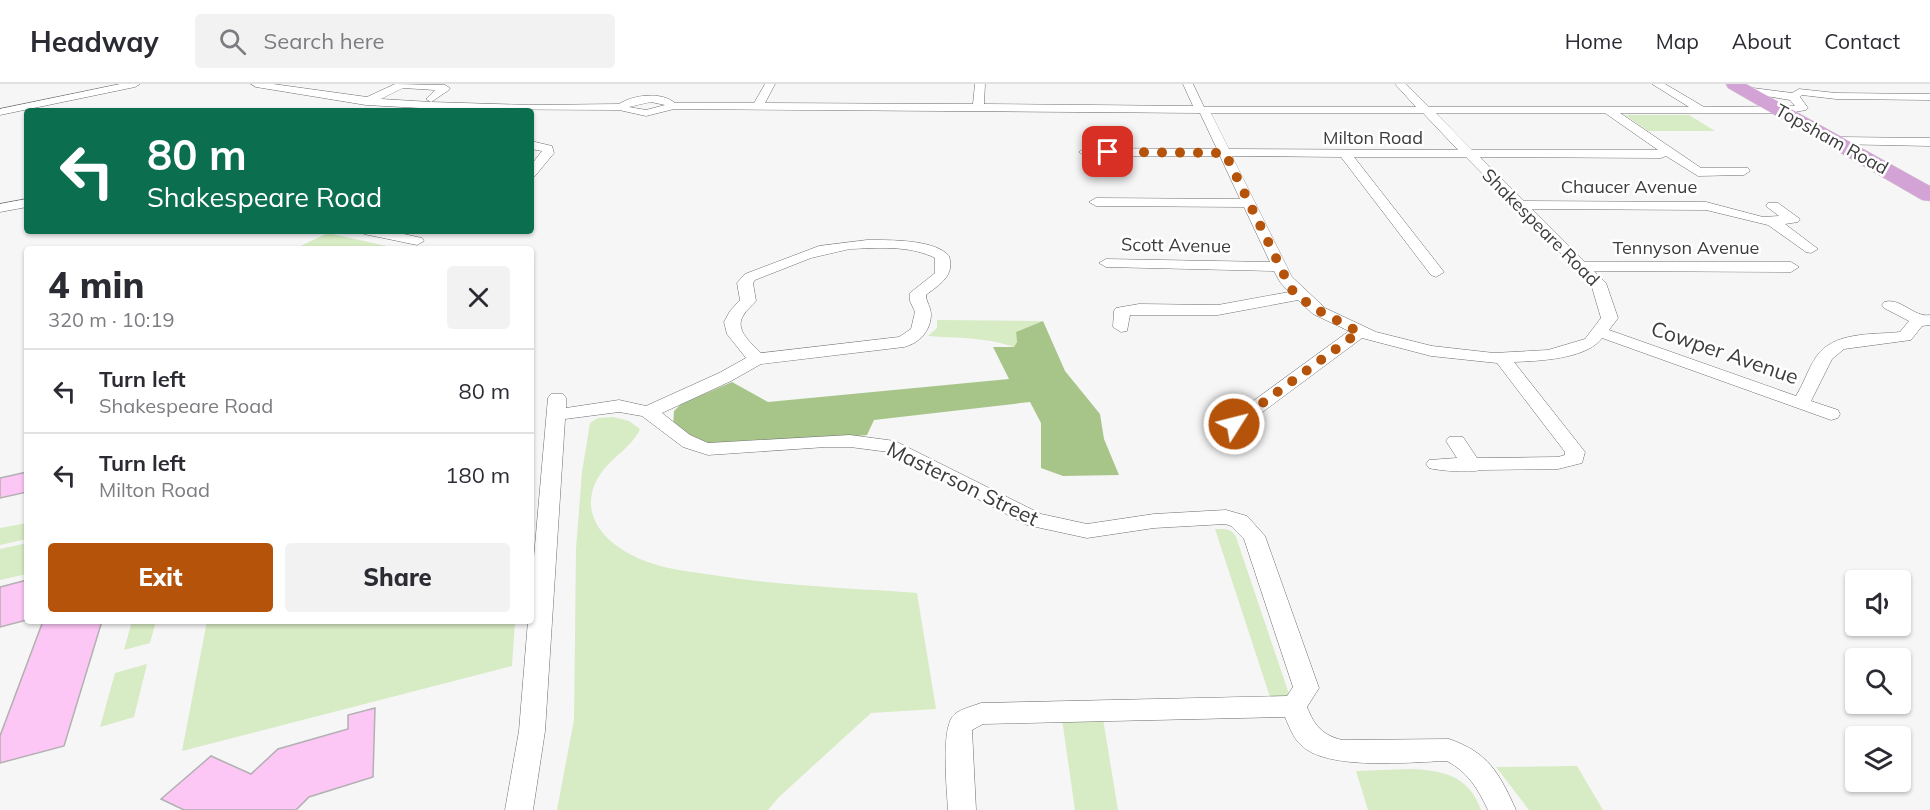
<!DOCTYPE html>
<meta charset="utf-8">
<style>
:root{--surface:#fff;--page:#f2f2f3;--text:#2b2b33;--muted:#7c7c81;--line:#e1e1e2;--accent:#b45309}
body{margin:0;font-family:Mulish,sans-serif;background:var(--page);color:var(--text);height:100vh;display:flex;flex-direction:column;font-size:22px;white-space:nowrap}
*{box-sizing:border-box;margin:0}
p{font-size:20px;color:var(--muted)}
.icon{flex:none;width:33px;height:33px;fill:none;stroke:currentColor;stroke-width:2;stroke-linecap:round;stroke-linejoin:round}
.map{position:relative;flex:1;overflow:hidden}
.side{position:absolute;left:24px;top:162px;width:510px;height:378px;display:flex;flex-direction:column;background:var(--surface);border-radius:6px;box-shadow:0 2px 4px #0004}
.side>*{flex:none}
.guide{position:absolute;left:24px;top:24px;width:510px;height:126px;border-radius:6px;box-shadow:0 2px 4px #0004;background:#0b6e4f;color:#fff;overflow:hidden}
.buttons{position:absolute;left:1845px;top:486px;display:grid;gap:12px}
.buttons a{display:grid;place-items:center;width:66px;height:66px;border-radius:6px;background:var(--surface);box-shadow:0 2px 4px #0004;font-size:30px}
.pin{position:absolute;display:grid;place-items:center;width:51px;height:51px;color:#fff;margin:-26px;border-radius:12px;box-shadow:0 3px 9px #0006}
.me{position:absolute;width:66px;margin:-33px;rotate:54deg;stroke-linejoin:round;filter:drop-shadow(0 0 4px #0008)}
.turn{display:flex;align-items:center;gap:21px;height:126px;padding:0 24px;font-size:27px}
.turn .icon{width:78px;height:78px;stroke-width:2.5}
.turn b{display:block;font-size:42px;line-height:51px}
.round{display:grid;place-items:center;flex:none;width:63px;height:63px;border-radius:6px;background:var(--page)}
.headline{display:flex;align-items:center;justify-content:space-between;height:102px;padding:0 24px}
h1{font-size:36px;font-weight:800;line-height:45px}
.primary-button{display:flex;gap:12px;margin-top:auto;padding:12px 24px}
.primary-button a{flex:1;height:69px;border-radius:6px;background:var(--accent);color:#fff;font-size:24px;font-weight:800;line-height:69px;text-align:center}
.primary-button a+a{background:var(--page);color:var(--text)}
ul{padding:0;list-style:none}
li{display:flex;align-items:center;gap:18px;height:84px;padding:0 24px;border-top:2px solid var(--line)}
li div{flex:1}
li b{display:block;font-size:22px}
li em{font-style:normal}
header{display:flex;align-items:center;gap:36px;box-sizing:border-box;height:84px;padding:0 30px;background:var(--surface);border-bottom:2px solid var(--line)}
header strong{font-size:28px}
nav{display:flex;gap:33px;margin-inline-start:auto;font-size:21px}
.search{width:420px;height:54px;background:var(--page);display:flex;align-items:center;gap:15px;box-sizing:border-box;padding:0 21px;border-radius:6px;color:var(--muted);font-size:22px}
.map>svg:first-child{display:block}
</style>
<header>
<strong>Headway</strong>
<div class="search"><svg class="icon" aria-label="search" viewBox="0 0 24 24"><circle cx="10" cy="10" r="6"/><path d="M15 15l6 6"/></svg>Search here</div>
<nav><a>Home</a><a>Map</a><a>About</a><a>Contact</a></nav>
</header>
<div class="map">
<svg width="1930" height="726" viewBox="0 0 1930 726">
<rect width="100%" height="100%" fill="#f6f6f7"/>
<path fill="#d7ebc4" d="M 1625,31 L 1689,31 L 1715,47 L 1648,47 Z
M 328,149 L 400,165 L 294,165 Z
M 937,236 L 1043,237 L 1016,248 L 1017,258 L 1014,263 C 985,253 958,254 928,252 L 937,244 Z
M 613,333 L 629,337 L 640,345 C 630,368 599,378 592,409 C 584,445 622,470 651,479 C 671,486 693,488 713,491 C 781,502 849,504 917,509 L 936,625 L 871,629 L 779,713 L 768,726 L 557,726 L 574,636 L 576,465 L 582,388 L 590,339 L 598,334 Z
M 27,439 L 27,455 L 0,461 L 0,444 Z
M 1215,445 C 1224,445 1232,444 1236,453 L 1289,610 L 1281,616 L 1271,616 Z
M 27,459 L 27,490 L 0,496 L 0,465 Z
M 132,537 L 156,537 L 150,559 L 124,566 Z
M 207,537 L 515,537 L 512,582 L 182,667 Z
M 147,580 L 134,633 L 100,643 L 115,589 Z
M 1062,635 L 1103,635 L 1118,726 L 1075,726 Z
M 1577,682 L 1603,726 L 1529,726 L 1496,683 Z
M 1409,685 C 1442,686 1469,691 1481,726 L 1368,726 L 1356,687 Z"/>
<path fill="#a8c589" d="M 1043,237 L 1065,287 L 1100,330 L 1104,355 L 1119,391 L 1063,392 L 1041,384 L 1041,339 L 1030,318 L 874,336 L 867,351 L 784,359 L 713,361 L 673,344 L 674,327 L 681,320 L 732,298 L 768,318 L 1009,295 L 993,263 L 1014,263 L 1017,258 L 1016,248 Z"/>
<path fill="#fcc6f5" stroke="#b2b0b1" stroke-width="1.5" d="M 27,388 L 27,408 L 0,414 L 0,394 Z
M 27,496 L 27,536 L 0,543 L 0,503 Z
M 43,537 L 102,537 L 64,662 L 0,679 L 0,652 Z
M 375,624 L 373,693 L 309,713 L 296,726 L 184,726 L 161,715 L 211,672 L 251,690 L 278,665 L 348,645 L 348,631 Z"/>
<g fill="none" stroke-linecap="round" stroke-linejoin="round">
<g stroke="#6c6d6e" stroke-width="1">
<path id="minor" d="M 120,0 L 140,0 L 135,3 L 0,31 L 0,25 Z
M 251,0 L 273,0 L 367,13 L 395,0 L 445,1 L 450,4 L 449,6 L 431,18 L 529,21 L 619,20 C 633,11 661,7 675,19 L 754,19 L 765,0 L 775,0 L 765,19 L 973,20 L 975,0 L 985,0 L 984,20 L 1193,22 L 1183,0 L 1193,0 L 1204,23 L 1416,23 L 1395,0 L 1406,0 L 1429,23 L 1689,23 L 1652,0 L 1665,0 L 1704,23 L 1795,22 L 1790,16 L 1741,8 L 1740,6 L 1745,3 L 1792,9 L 1799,5 L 1836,9 L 1930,10 L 1930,16 L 1836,15 L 1802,11 L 1800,13 L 1808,24 L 1806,26 L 1789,29 L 1620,29 L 1701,84 L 1748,84 L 1750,87 L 1744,91 L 1698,92 L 1666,72 L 1661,74 L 1480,73 L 1524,117 L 1706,118 L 1763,133 L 1779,132 L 1766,122 L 1768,119 L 1778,119 L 1800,135 L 1798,138 L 1785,140 L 1818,165 L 1811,169 L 1806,168 L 1768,141 L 1706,126 L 1532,125 L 1585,178 L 1791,178 L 1799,183 L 1791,188 L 1594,187 L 1606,199 L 1618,234 L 1609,246 L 1796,312 C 1804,299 1808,285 1816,273 C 1834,247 1872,251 1900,248 L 1909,237 L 1884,224 L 1882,221 L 1884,218 C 1901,213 1914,234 1930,231 L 1930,241 L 1922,242 L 1911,256 L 1844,265 L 1832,275 L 1811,317 L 1838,326 L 1840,330 L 1838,334 L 1831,336 L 1602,254 C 1587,275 1539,277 1514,278 L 1585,368 L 1582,379 L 1558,385 L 1480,386 C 1471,389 1440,387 1429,384 L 1426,380 L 1429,376 L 1457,374 L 1446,357 L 1449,353 L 1463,353 L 1477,374 L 1558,373 L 1565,371 L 1565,368 L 1497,279 L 1431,272 L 1362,254 L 1241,344 L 1227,344 L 1225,340 L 1227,336 L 1349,247 L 1313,230 L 1298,216 L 1218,231 L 1130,231 L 1127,247 L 1121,248 L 1113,243 L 1114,227 L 1116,224 L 1139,220 L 1218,221 L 1289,208 L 1280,198 L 1274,187 L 1106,183 L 1099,179 L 1106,175 L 1270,178 L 1244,123 L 1096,122 L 1089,118 L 1096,114 L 1240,115 L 1220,72 L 1085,72 L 1079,68 L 1085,64 L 1217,65 L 1200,29 L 674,25 L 646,32 L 619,26 L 438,25 L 366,21 L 256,3 ZM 403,4 L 435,6 L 426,15 L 431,18 L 381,15 ZM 651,18 L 665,21 L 646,26 L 629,23 ZM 1211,29 L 1423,29 L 1458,66 L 1229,65 ZM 1436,29 L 1605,29 L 1658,66 L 1472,66 ZM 1232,72 L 1341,73 L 1431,191 L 1436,193 L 1444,188 L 1354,73 L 1466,73 L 1591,200 L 1601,234 L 1585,255 L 1548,266 L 1494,269 L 1432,262 L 1376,248 L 1325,224 L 1292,193 Z
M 1837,53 L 1930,54 L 1930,62 L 1833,60 L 1831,57 Z
M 531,57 L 552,62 L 554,69 L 535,92 L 531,93 L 531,81 L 542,67 L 531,65 Z
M 27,115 L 27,123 L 0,128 L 0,120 Z
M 362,147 L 390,147 L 422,154 L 424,157 L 417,161 L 364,150 Z
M 867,156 C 888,156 935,155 949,172 C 955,192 940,200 926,211 C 926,218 931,223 931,230 C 931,246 920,259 904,263 L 761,280 L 731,297 L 662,329 L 690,351 L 708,359 L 850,351 L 895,357 L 1041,430 L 1087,440 L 1154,430 L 1226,426 L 1247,432 L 1265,452 L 1319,604 L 1307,623 C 1314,641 1322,651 1342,656 L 1449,655 C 1489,669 1499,689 1516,726 L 1488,726 C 1478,705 1468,688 1447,677 C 1411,678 1326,687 1301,661 C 1293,654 1289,642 1285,633 L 983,640 L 972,646 L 976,726 L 948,726 C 947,707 940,640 955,630 C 961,625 973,622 981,619 L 1287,612 L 1293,603 L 1244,455 L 1231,442 L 1225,440 L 1154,444 L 1087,454 L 1027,441 L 889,368 L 850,363 L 826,363 L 708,371 L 683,363 L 642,332 L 619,328 L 565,335 L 545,647 L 533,726 L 505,726 L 519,647 L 528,537 L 531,537 L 531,507 L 548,314 L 551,310 L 563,310 L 566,314 L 566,324 L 619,316 L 646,322 L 719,289 L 746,274 L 727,250 L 724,238 L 730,227 L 740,216 L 737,199 L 745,190 L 819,162 ZM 850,165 C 877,164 910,161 935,174 L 935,189 L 910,209 L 910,217 L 915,228 L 911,245 L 899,253 L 761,269 C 753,261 734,246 743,232 C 746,226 752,222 756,217 L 753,199 L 755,196 L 811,174 Z"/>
</g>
<g stroke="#d4d4d4" stroke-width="1">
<path id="primary" d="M 1726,0 L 1746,0 L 1930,102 L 1930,117 L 1922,116 L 1728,4 Z"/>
</g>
<use href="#minor" fill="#fff" fill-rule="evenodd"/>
<use href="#primary" fill="#d3a3d6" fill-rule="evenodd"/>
</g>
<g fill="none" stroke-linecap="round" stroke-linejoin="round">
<path stroke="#b45309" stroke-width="10" stroke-dasharray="0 18" d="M 1108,68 L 1225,69 L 1291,205 L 1312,223 L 1359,248 L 1234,340"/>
</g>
<g text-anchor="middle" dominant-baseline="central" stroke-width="5" stroke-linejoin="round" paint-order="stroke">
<g font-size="18" fill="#3c3c3d" stroke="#fff">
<text x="1373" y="53">Milton Road</text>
<text transform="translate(1832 55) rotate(29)">Topsham Road</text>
<text x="1629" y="102">Chaucer Avenue</text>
<text transform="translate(1541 143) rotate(45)">Shakespeare Road</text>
<text transform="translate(1176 161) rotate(1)">Scott Avenue</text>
<text x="1686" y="163">Tennyson Avenue</text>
</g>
<g font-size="21" fill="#3c3c3d" stroke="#fff">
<text transform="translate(1725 268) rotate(19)">Cowper Avenue</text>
<text transform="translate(963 399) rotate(26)">Masterson Street</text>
</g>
</g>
</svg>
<div class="buttons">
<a><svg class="icon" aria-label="sound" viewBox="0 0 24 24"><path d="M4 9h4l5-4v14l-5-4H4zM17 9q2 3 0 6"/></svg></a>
<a><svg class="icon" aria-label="search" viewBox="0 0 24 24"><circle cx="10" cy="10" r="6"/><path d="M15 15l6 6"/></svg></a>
<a><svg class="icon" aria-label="layers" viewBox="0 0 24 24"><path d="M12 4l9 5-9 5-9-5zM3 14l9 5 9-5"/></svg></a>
</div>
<div class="pin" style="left:1108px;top:68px;background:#d93025"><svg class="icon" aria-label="arrive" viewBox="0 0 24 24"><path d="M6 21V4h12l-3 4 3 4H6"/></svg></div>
<svg class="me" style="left:1234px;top:340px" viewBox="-20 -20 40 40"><circle r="17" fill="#b45309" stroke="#fff" stroke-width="3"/><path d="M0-11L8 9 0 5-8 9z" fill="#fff"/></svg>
<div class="guide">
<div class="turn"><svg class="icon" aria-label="left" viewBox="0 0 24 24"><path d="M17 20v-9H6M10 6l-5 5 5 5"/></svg><div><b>80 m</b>Shakespeare Road</div></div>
</div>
<section class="side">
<div class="headline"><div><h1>4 min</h1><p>320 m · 10:19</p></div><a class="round"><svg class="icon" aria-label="close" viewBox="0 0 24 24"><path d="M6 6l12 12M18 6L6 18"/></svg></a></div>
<ul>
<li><svg class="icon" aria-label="left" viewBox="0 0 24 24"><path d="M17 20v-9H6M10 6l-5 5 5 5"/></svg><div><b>Turn left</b><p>Shakespeare Road</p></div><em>80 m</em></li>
<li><svg class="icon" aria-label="left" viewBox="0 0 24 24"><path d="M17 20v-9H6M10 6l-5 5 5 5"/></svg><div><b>Turn left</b><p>Milton Road</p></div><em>180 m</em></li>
</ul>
<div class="primary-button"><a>Exit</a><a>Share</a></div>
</section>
</div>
